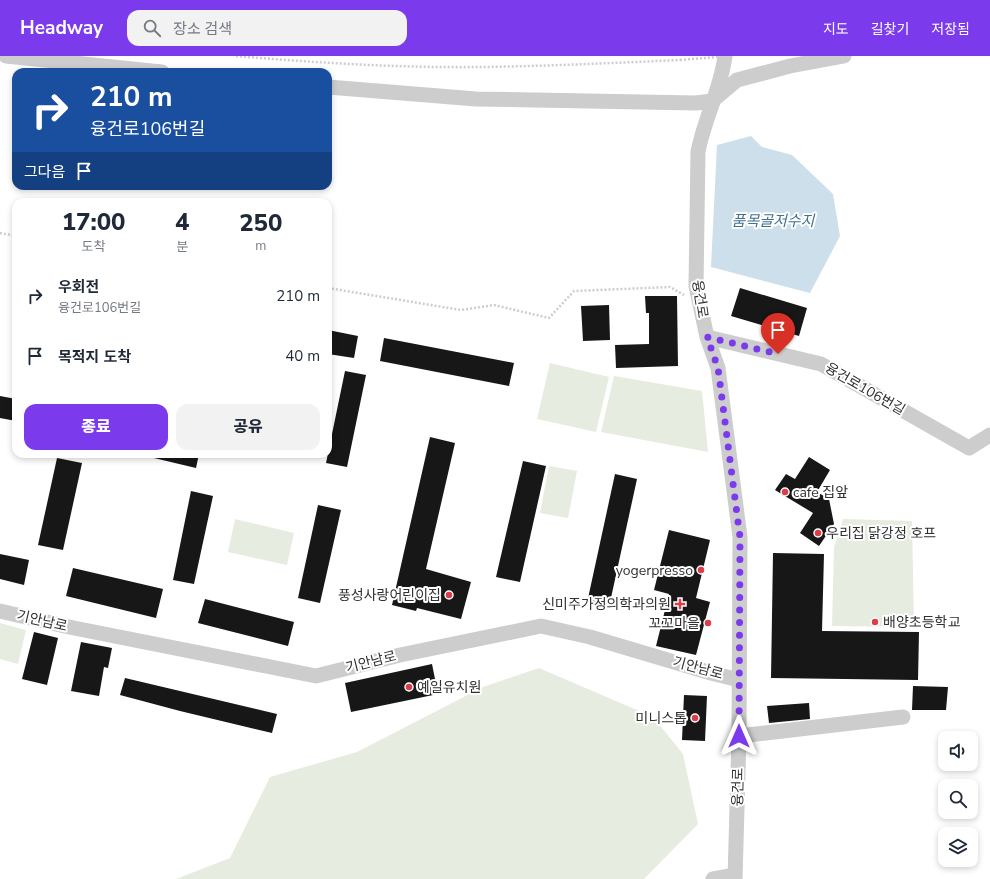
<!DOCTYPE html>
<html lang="ko">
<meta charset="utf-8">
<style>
:root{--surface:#fff;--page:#f2f2f3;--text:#1f2937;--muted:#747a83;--accent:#7c3aed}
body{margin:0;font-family:"Nunito Sans","Noto Sans KR",sans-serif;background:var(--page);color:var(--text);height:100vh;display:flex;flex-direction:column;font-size:15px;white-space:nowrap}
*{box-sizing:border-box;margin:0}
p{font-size:13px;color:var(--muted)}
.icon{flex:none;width:22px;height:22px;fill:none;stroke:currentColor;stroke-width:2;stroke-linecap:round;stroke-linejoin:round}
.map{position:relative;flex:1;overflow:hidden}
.side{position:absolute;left:12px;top:142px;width:320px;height:260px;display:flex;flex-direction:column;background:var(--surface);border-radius:12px;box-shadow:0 2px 6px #0003}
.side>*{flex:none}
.guide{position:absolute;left:12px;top:12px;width:320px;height:122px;border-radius:12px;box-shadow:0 2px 6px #0003;background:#1a4fa0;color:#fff;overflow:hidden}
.fabs{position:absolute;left:938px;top:675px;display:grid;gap:8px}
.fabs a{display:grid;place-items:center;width:40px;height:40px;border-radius:8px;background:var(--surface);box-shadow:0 2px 6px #0003;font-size:20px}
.pin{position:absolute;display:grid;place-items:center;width:34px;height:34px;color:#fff;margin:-41px -17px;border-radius:50% 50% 50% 0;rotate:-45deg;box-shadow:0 0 4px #0007}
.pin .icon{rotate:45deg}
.me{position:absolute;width:44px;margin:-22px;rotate:0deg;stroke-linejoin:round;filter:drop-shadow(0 0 3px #0008)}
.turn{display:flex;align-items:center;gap:14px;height:84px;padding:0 12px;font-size:18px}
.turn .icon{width:52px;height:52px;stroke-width:2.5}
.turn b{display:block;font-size:28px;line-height:34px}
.then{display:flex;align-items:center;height:38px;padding:0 12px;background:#0003;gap:8px;font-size:15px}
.eta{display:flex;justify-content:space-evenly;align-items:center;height:68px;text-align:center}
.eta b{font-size:24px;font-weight:800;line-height:28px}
.cta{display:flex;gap:8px;margin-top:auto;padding:8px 12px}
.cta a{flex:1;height:46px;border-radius:12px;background:var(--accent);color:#fff;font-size:16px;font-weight:800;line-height:46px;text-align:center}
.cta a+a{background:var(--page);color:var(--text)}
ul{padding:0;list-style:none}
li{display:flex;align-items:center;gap:12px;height:60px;padding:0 12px}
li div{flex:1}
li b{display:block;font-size:15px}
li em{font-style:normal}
header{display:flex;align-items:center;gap:24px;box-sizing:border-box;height:56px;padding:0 20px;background:var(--accent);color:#fff}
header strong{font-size:19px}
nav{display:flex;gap:22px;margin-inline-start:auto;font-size:14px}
.search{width:280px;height:36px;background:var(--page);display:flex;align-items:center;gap:10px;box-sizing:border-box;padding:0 14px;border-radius:12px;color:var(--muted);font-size:15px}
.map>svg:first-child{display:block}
</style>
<header>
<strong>Headway</strong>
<div class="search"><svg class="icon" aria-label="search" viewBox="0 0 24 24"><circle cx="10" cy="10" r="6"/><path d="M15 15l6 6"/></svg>장소 검색</div>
<nav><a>지도</a><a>길찾기</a><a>저장됨</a></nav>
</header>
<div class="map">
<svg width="990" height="823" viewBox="0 0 990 823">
<rect width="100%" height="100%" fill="#fff"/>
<path fill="#e6ecdf" d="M 550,307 L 609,321 L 596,376 L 537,363 Z
M 614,320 L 702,335 L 708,396 L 601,376 Z
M 549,410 L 577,415 L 568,462 L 540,457 Z
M 235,463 L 294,477 L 287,509 L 228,496 Z
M 843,463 L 912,465 L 914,571 L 832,570 L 834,491 Z
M 0,567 L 26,574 L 18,608 L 0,603 Z
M 539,612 L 653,661 L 683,698 L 698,768 L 644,823 L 176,823 L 230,802 L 270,721 L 357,696 L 483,631 Z"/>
<path fill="#ccdfeb" d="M 751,80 L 762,91 L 792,99 L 833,138 L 840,180 L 810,237 L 711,211 L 717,89 Z"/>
<path fill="#171717" d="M 740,232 L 807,252 L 799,280 L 731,260 Z
M 645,240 L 677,240 L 678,310 L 616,312 L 615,289 L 649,288 L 649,257 L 646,257 Z
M 609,249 L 610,284 L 583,285 L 581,250 Z
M 328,274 L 358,280 L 354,302 L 328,298 Z
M 384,282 L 514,307 L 509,330 L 380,305 Z
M 345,315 L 366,319 L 347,411 L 326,407 Z
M 0,340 L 16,343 L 16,365 L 0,362 Z
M 430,381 L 455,387 L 426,513 L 471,526 L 461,563 L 417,552 L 416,555 L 392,549 Z
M 155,398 L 199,398 L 196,412 L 154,402 Z
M 809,401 L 830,414 L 817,436 L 829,443 L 834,468 L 819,490 L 800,477 L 813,457 L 775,434 L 786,418 L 795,423 Z
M 57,402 L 82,407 L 63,494 L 38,489 Z
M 523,405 L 546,410 L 520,526 L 496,521 Z
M 615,418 L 637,423 L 609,551 L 587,547 Z
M 191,435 L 213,440 L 194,528 L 173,524 Z
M 318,449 L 341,454 L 320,547 L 298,542 Z
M 669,474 L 710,484 L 696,542 L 710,546 L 696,599 L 656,590 L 669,538 L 654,534 Z
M 773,497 L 824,498 L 822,575 L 919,576 L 918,624 L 771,622 Z
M 0,498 L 29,504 L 24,529 L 0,523 Z
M 73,512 L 163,533 L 156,562 L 66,540 Z
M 205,543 L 294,566 L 288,590 L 198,567 Z
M 34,576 L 58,582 L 47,629 L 22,623 Z
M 81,586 L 112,592 L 108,612 L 104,611 L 99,640 L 71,635 Z
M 432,608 L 438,638 L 351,656 L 345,627 Z
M 125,622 L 277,658 L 272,677 L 180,655 L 120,639 Z
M 913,630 L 948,631 L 946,654 L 912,654 Z
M 684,639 L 707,640 L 705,685 L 682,684 Z
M 809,647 L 810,663 L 769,667 L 767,650 Z"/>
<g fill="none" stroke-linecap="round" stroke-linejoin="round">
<path stroke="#cdcdcd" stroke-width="2.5" stroke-dasharray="2 2" stroke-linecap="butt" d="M 236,0 C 318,7 401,12 483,11 C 549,10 614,7 680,4
M 0,177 L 16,180
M 328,232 L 461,254 L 494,249 L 549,262 L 574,235 L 670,231 L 684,239"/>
<path stroke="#cdcdcd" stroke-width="15" d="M 6,0 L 162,16
M 725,0 C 721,33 704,63 698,96 L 696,230 L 707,281 L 718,312 L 740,481 L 739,680 L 735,823
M 328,31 L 476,43 L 696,47 L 712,45 L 737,24 L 790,10 L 844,0
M 707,281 L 821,308 L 969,392 L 990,379
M 0,555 L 69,571 L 316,620 L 400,599 L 541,570 L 590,581 L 711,617 L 739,624
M 739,680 L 903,661
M 713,823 L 735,819"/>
<path stroke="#cdcdcd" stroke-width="2.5" stroke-dasharray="2 2" stroke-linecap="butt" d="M 680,4 L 729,0"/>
</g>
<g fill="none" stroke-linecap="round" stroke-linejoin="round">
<path stroke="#7c3aed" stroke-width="7" stroke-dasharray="0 12.6" d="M 739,680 L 740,481 L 718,312 L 707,281 L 778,298"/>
</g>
<g fill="#dc3d4b" stroke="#fff" stroke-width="1.5">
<circle cx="785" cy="436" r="4"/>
<circle cx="818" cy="477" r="4"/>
<circle cx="701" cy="514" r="4"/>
<circle cx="449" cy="539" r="4"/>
<path d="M678 542h4v4h4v4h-4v4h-4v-4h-4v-4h4z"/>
<circle cx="875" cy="566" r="4"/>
<circle cx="708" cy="567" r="4"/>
<circle cx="409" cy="631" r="4"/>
<circle cx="695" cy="662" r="4"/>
</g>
<g text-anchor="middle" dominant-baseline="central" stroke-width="4" stroke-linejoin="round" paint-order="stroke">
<g font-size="14" fill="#303030" stroke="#fff">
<text transform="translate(700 243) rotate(81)">융건로</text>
<text transform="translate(865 333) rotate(30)">융건로106번길</text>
<text transform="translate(42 565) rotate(13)">기안남로</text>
<text transform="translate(371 606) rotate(-14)">기안남로</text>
<text transform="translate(698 612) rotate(15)">기안남로</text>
<text transform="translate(738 731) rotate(-89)">융건로</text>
</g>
<g font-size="14" fill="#303030" stroke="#fff" text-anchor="end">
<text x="793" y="436" text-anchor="start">cafe 집앞</text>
<text x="826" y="477" text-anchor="start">우리집 닭강정 호프</text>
<text x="693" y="514">yogerpresso</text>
<text x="441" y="539">풍성사랑어린이집</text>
<text x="671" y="548">신미주가정의학과의원</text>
<text x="883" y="566" text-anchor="start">배양초등학교</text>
<text x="700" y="567">꼬꼬마을</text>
<text x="417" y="631" text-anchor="start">예일유치원</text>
<text x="687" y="662">미니스톱</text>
</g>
<g font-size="15" font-style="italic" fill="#42718e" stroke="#fff">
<text x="773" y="165">품목골저수지</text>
</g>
</g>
</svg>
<div class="fabs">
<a><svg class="icon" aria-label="sound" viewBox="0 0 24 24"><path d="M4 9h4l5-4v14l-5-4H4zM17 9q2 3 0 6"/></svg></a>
<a><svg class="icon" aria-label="search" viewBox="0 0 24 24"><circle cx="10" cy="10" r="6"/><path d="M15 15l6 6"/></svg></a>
<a><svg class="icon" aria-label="layers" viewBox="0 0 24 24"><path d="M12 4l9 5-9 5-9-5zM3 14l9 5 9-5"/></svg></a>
</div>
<div class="pin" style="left:778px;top:298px;background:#d93025"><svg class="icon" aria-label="arrive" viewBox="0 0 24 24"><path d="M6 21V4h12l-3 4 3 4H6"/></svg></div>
<svg class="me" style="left:739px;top:680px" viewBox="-20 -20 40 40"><path d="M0-17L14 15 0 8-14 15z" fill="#7c3aed" stroke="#fff" stroke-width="4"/></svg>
<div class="guide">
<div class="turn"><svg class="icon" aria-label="right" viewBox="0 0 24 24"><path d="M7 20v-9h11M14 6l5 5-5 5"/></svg><div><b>210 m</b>융건로106번길</div></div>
<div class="then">그다음<svg class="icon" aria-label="arrive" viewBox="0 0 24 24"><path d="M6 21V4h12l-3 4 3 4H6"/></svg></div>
</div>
<section class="side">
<div class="eta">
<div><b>17:00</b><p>도착</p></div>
<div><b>4</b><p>분</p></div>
<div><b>250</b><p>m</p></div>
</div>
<ul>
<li><svg class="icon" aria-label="right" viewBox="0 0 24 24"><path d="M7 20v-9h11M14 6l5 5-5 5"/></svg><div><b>우회전</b><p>융건로106번길</p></div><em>210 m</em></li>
<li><svg class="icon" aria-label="arrive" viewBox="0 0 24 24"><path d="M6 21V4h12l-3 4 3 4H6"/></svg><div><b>목적지 도착</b></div><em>40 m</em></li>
</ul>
<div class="cta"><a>종료</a><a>공유</a></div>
</section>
</div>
